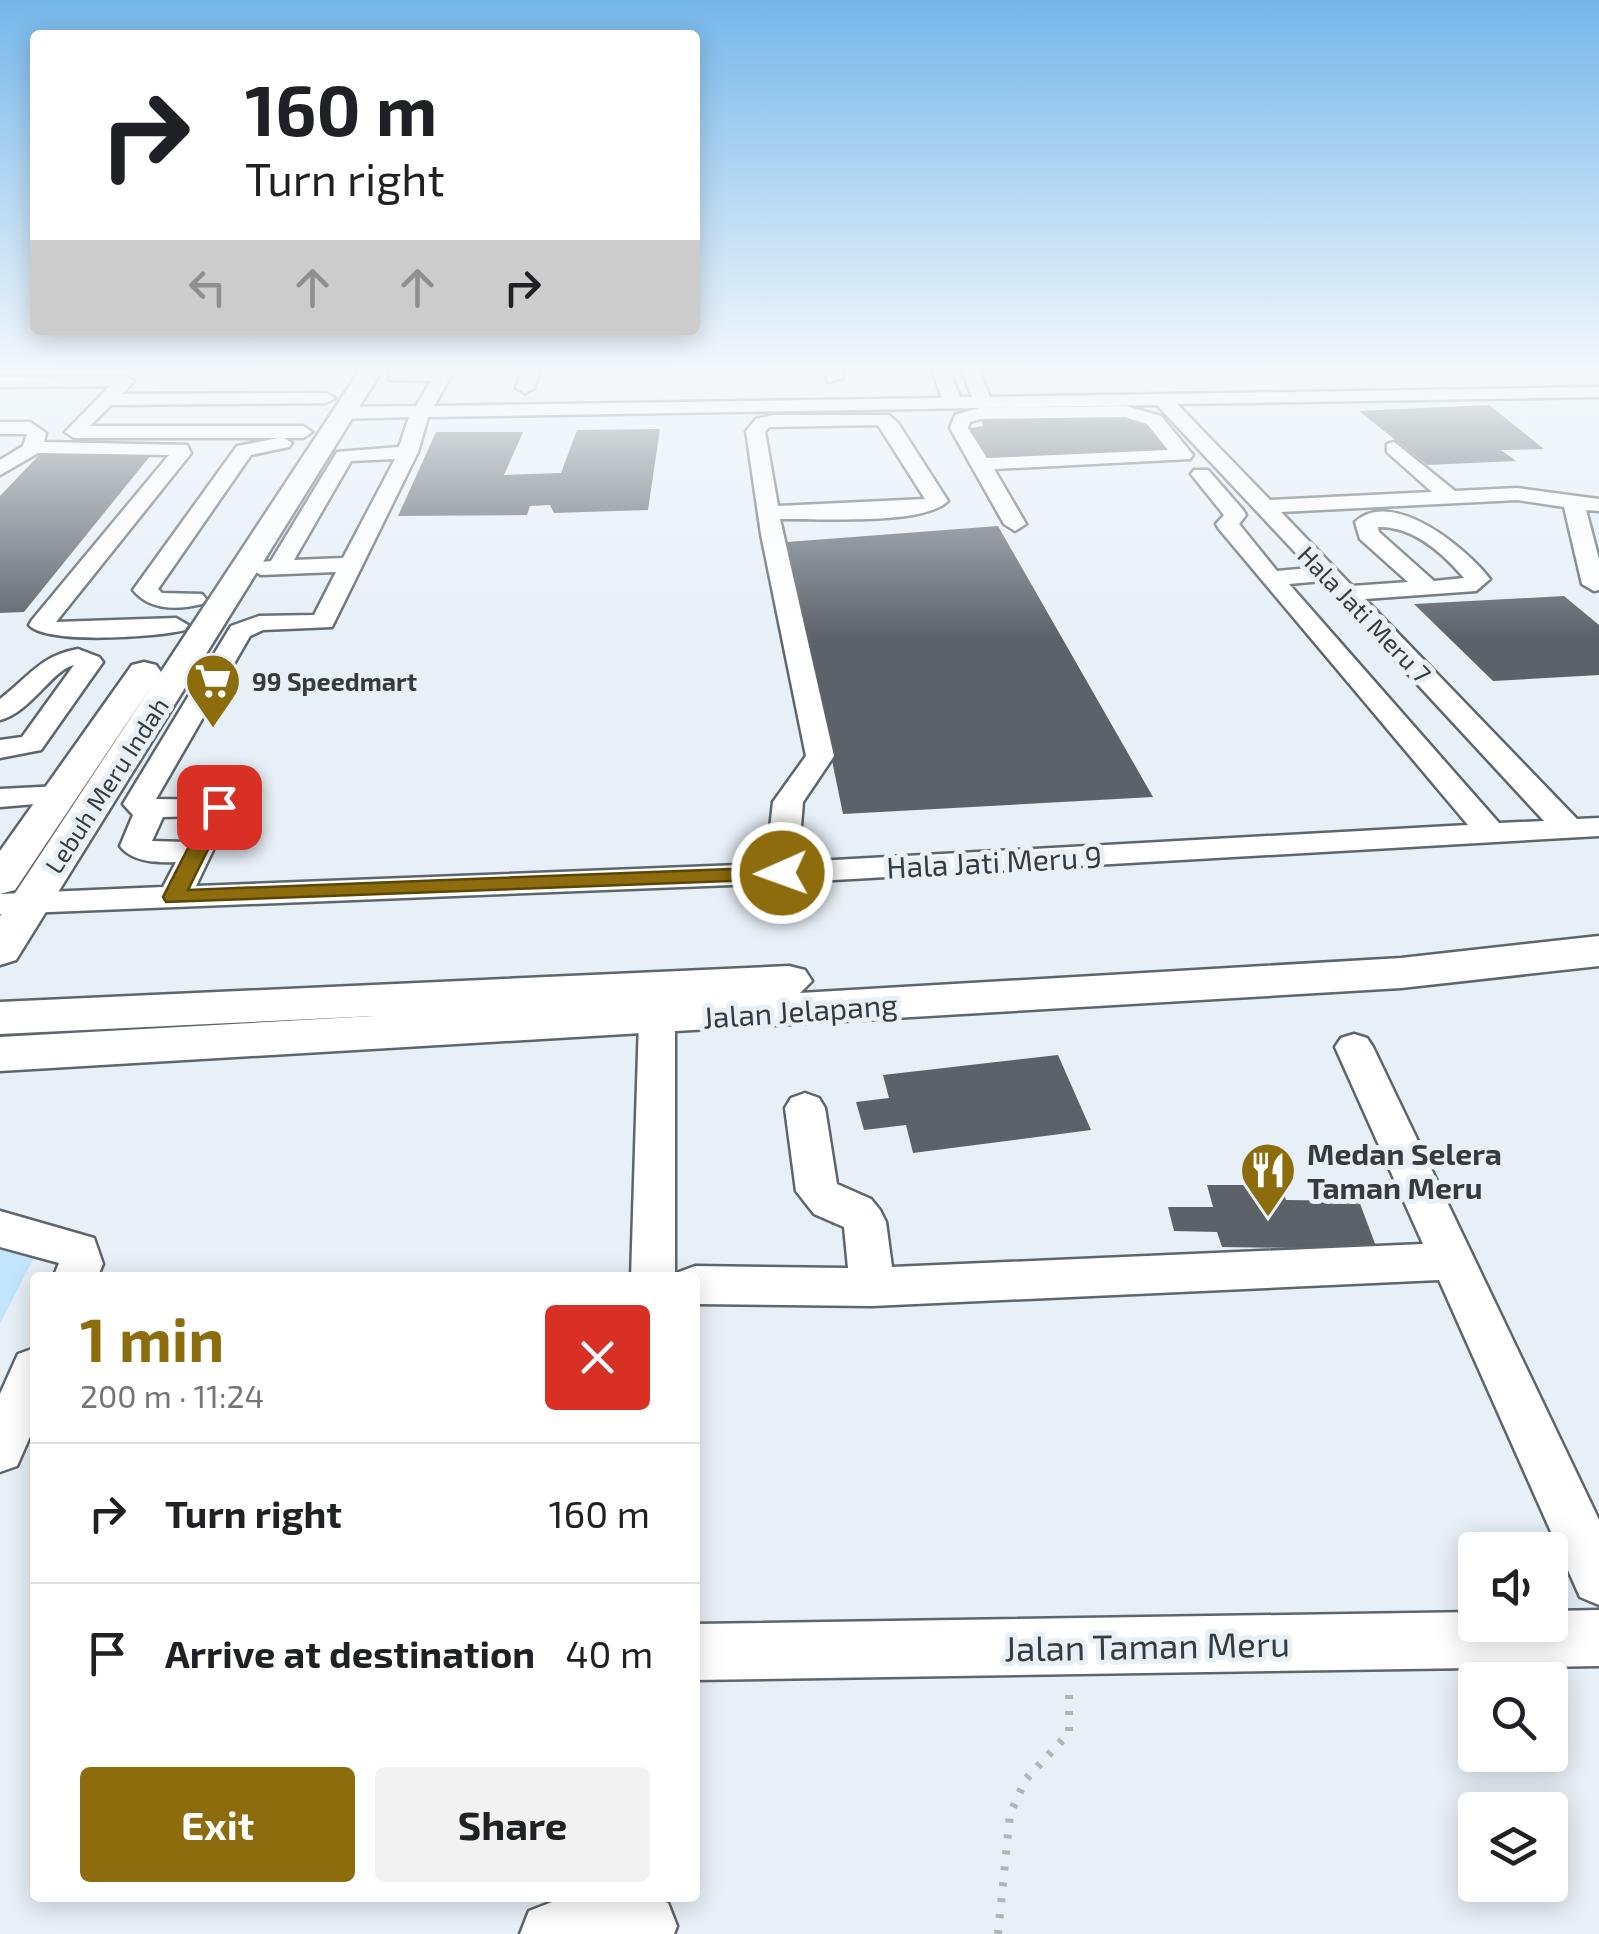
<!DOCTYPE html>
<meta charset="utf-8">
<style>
:root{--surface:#fff;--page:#f2f2f2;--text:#202124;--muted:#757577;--line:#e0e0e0;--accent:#8c6c0d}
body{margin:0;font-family:"Exo 2",sans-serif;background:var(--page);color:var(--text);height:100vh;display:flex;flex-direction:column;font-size:38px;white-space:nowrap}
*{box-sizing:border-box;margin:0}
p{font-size:32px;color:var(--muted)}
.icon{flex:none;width:55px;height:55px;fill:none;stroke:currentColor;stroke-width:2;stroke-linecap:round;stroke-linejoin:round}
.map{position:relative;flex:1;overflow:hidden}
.sheet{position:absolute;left:30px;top:1272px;width:670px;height:630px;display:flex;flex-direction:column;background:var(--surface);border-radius:10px;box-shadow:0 5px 25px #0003}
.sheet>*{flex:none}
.hud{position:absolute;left:30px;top:30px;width:670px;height:305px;border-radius:10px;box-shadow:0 5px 25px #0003;background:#fff;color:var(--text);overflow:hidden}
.tools{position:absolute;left:1458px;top:1532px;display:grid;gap:20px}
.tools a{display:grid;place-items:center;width:110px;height:110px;border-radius:10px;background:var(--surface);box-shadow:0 5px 25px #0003;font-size:50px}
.pin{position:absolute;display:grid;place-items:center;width:85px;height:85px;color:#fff;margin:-42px;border-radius:20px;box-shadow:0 5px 15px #0006}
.me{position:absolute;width:110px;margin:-55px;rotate:268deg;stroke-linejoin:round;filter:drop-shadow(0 0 8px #0008)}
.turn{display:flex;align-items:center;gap:35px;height:210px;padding:0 50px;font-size:45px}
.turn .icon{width:130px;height:130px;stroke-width:2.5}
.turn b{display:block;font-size:70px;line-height:85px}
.lanes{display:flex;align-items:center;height:95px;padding:0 50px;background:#0003;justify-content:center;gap:50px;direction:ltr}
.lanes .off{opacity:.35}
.round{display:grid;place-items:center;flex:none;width:105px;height:105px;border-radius:10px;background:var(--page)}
.headline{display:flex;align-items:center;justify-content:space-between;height:170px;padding:0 50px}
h1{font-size:60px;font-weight:700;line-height:75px;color:var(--accent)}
.primary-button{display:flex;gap:20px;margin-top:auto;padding:20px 50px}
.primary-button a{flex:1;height:115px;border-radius:10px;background:var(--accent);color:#fff;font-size:40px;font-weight:700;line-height:115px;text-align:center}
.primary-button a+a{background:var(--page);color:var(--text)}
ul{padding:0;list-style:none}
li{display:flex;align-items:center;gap:30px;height:140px;padding:0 50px;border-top:2px solid var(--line)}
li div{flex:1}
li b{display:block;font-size:38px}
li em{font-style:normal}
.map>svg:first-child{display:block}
</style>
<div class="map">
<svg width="1599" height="1934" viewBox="0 0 1599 1934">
<rect width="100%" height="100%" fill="#e7f0f7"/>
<path fill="#c0e5fd" d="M 0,1217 L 47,1232 L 0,1324 Z"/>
<path fill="#5b6369" d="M 1489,405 L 1544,449 L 1501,450 L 1516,461 L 1427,465 L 1359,411 Z
M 1122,413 L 1129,420 L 1151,420 L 1177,450 L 990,460 L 967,429 L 983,426 L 981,420 Z
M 660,429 L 648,510 L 554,513 L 550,505 L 530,506 L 527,515 L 398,516 L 436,432 L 523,432 L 504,475 L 561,473 L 577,430 Z
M 155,450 L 24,612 L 0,613 L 0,496 L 42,452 Z
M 998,526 L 1153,797 L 843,814 L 787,542 Z
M 1564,596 L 1599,625 L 1599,675 L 1493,681 L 1414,604 Z
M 1058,1055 L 1091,1130 L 913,1153 L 906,1125 L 864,1130 L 856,1102 L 889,1098 L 883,1075 Z
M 1207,1185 L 1281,1185 L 1286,1200 L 1359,1201 L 1377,1249 L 1222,1247 L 1217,1232 L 1174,1231 L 1168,1207 L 1213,1207 Z"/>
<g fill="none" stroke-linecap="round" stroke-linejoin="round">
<g stroke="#5d666c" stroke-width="5">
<path id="minor" d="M 389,367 L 406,367 L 405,371 L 456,367 L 434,406 L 942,398 L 931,367 L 948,367 L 960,397 L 972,397 L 961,367 L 978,367 L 990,397 L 1599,387 L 1599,397 L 1177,404 L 1270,500 L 1432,492 L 1387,452 L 1387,444 L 1394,442 L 1455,491 L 1517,488 L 1599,499 L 1599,511 L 1586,510 L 1599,559 L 1599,590 L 1594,591 L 1582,584 L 1564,507 L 1517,500 L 1281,512 L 1352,586 L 1408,582 L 1360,539 L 1355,522 C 1393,487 1467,549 1490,579 L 1476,591 L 1365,599 L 1577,819 L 1599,818 L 1599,836 L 782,883 L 0,914 L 0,894 L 163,887 L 176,862 C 157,863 132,862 120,846 L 133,815 L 123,804 L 231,626 L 259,616 L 314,615 L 336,572 L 261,575 L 249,568 L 253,563 L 271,561 L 337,452 L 399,447 L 409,417 L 344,419 L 335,413 L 344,407 L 416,406 L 431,381 L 389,380 ZM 1157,405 L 1310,568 L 1277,571 L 1239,524 L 1246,515 L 1243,510 L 1208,470 L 1194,470 L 1191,474 L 1224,515 L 1216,524 L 1219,529 L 1468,825 L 798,862 L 803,802 L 834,756 L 780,519 C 817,518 923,526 948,501 L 898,423 L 889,415 L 773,415 L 756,419 L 746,431 L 761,534 L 806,756 L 773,802 L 766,864 L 196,886 L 234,806 L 230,800 L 156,799 L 250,636 L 263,630 L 332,627 L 418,452 L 428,417 ZM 878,425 L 925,499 L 778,506 L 765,432 L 769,427 ZM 395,459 L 343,558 L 294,560 L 351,461 ZM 1378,527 C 1413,526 1442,552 1464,578 L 1434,581 L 1379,532 ZM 1322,581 L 1544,821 L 1499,823 L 1289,584 ZM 199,816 L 186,842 L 152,841 L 163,817 Z
M 524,367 L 541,367 L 534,388 L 525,393 L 516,388 Z
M 823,367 L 840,367 L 843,378 L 828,382 Z
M 125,376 L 134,381 L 122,394 L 326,393 L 335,398 L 326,403 L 111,405 L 90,426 L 303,426 L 312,432 L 303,438 L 284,438 L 292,443 L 289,447 L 251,455 L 158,589 L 162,593 L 202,594 L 206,599 L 202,604 C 177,610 150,611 133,590 L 237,446 L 279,438 L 74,438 L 65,432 L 110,386 L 0,387 L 0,377 Z
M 1126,406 L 1161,416 L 1193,455 L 1190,459 L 994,469 L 1026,524 L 1015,531 L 1004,524 L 950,428 L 955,415 L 979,408 ZM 1125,417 L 1147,424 L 1168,450 L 987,458 L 968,428 L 970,422 L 980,419 Z
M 0,422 L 30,422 L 46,433 L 44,442 L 187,445 L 191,453 L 188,457 L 56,622 L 176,618 L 188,625 L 185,630 C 157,637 47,645 29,625 L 32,620 L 169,455 L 38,453 L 0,475 L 0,460 L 23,446 L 27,434 L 0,434 Z
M 78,649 L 99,657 L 103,662 L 41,750 L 0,758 L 0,740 L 22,737 L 74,665 C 53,669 30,713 0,720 L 0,699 C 30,676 40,656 78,649 Z
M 60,786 L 71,789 L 75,795 L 71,801 L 0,807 L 0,789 Z
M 657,1007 L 670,1011 L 675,1020 L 675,1278 L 631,1278 L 639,1020 L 644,1011 Z
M 1354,1034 L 1367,1038 L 1373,1047 L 1599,1520 L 1599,1605 L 1580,1597 L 1439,1280 L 872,1306 L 695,1304 L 695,1278 L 676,1278 L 679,1272 L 695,1266 L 848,1268 L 844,1227 L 814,1214 L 796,1191 L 785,1108 L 791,1098 L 805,1093 L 819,1098 L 825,1108 L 837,1184 L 871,1199 L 880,1210 L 886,1222 L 892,1267 L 1423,1244 L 1335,1047 L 1341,1038 Z
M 0,1211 L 94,1238 L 103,1264 L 97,1278 L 53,1278 L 59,1263 L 0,1247 Z
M 35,1348 L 35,1425 L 17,1466 L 0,1472 L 0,1394 L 18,1354 Z
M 1599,1610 L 1599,1666 L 695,1680 L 695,1624 L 1475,1612 L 1475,1625 L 1550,1625 L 1550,1611 Z
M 605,1898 L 653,1898 L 668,1903 L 677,1926 L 674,1934 L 520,1934 L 529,1911 L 552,1902 Z"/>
</g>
<g stroke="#5d666c" stroke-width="5">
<path id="major" d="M 362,367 L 384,367 L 16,960 L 0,965 L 0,916 Z
M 144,662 L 156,665 L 161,672 L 15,890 L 0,894 L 0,851 L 132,665 Z
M 1599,936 L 1599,966 L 1401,988 L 0,1071 L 0,1037 L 374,1016 L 0,1034 L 0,1002 L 789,966 L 805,970 L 812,981 L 800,993 L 1401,958 Z"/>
</g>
<path stroke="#aeb5bb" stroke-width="8" stroke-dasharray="4 12" stroke-linecap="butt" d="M 998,1934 L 1010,1814 L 1026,1779 L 1069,1733 L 1069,1688"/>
<use href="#minor" fill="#fff" fill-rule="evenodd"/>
<use href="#major" fill="#fff" fill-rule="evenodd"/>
</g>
<linearGradient id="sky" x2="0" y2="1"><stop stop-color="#75b7ea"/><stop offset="0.58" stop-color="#f4f8fb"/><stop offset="1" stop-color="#f4f8fb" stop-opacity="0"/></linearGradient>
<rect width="1599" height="638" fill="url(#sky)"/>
<path fill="#8c6c0d" stroke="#5b4608" stroke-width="2.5" d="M 219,801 L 229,807 L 188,890 L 782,867 L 792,873 L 782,879 L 166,902 L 163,897 L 209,807 Z"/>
<defs>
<g id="supermarket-pin" transform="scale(2.875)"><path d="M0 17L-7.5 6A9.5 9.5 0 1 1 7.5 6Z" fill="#8c6c0d" stroke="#e7f0f7"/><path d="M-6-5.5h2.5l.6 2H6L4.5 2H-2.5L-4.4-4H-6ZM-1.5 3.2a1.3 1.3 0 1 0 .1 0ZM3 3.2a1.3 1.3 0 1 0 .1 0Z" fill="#fff"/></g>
<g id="restaurant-pin" transform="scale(2.875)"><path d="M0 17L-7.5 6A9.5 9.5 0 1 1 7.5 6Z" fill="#8c6c0d" stroke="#e7f0f7"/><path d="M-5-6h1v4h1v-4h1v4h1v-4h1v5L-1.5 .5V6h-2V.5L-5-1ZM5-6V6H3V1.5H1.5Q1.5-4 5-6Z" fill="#fff"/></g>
</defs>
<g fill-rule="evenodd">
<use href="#supermarket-pin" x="213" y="681"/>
<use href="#restaurant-pin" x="1268" y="1170"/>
</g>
<g text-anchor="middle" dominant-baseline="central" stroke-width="10" stroke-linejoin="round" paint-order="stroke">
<g font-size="25" fill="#373b3e" stroke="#e7f0f7">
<text transform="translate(1365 614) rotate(46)">Hala Jati Meru 7</text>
<text transform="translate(106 785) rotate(-57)">Lebuh Meru Indah</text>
</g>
<g font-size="25" font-weight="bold" fill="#373b3e" stroke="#e7f0f7" text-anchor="start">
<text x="252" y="681">99 Speedmart</text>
</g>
<g font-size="30" fill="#373b3e" stroke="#e7f0f7">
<text transform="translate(994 861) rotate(-3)">Hala Jati Meru 9</text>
<text transform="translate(800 1010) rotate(-4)">Jalan Jelapang</text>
</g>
<g font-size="30" font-weight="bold" fill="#373b3e" stroke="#e7f0f7" text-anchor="start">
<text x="1307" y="1153">Medan Selera<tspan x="1307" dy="34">Taman Meru</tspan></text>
</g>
<g font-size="35" fill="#373b3e" stroke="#e7f0f7">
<text transform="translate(1147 1645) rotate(-1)">Jalan Taman Meru</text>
</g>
</g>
</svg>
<div class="tools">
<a><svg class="icon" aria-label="sound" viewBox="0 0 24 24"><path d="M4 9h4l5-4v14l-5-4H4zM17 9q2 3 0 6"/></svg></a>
<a><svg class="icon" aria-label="search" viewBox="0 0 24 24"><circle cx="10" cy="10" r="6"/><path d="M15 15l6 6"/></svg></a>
<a><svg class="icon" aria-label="layers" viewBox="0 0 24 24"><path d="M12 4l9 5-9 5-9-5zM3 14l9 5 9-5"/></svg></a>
</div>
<div class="pin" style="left:219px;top:807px;background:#d93025"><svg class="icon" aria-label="arrive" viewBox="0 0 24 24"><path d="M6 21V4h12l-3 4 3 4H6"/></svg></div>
<svg class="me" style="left:782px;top:873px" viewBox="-20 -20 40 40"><circle r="17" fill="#8c6c0d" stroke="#fff" stroke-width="3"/><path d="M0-11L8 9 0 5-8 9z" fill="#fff"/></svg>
<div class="hud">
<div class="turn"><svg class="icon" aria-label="right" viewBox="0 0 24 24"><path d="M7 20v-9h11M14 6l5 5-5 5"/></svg><div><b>160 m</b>Turn right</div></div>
<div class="lanes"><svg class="icon off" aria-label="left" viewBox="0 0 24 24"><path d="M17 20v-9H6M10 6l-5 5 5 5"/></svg><svg class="icon off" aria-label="ahead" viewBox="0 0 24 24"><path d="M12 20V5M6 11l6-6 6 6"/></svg><svg class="icon off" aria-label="ahead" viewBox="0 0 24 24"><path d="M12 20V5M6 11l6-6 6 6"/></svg><svg class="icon" aria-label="right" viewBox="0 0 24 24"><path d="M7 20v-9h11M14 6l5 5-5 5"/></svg></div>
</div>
<section class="sheet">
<div class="headline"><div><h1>1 min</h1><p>200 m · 11:24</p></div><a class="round" style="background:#d93025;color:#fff"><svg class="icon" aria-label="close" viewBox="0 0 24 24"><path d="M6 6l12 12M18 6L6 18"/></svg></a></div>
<ul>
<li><svg class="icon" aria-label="right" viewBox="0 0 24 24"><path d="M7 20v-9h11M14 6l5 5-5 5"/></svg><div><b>Turn right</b></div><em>160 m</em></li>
<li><svg class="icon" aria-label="arrive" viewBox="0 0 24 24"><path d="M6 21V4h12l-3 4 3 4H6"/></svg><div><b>Arrive at destination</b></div><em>40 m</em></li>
</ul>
<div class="primary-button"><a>Exit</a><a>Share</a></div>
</section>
</div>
